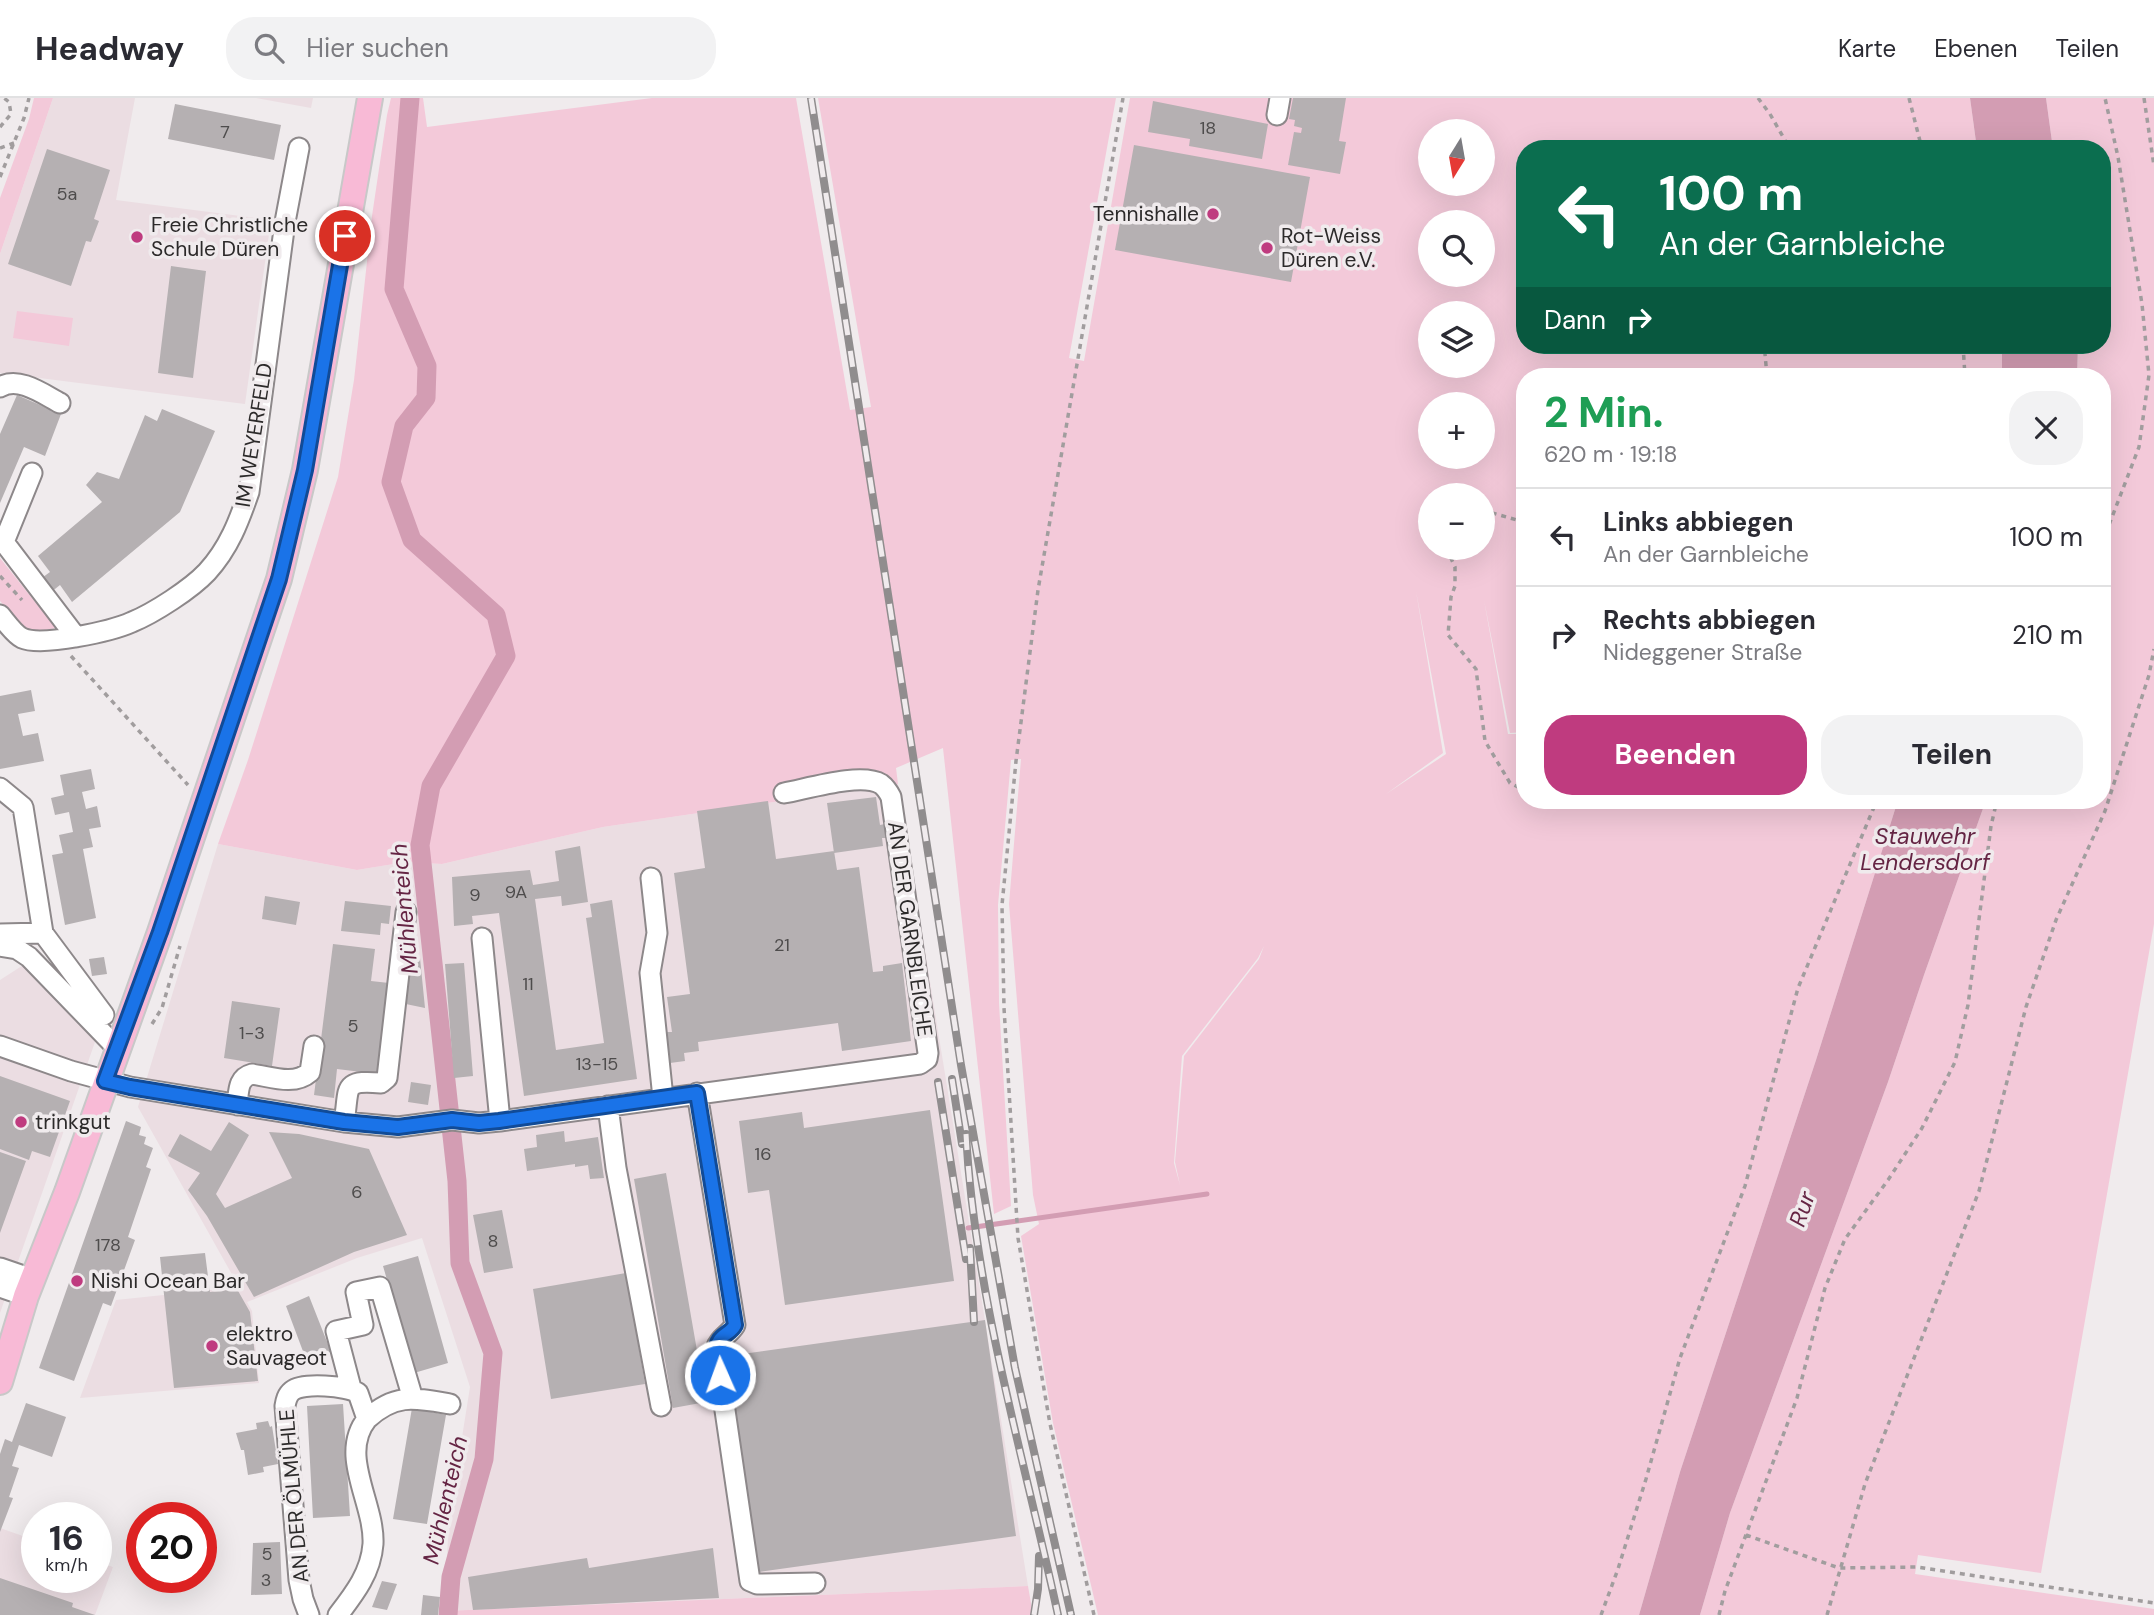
<!DOCTYPE html>
<html lang="de">
<meta charset="utf-8">
<style>
:root{--surface:#fff;--page:#f2f2f3;--text:#2b2b33;--muted:#7c7c81;--line:#e1e1e2;--accent:#bf3b7f}
body{margin:0;font-family:"DM Sans",sans-serif;background:var(--page);color:var(--text);height:100vh;display:flex;flex-direction:column;font-size:26px;white-space:nowrap}
*{box-sizing:border-box;margin:0}
p{font-size:23px;color:var(--muted)}
.icon{flex:none;width:38px;height:38px;fill:none;stroke:currentColor;stroke-width:2;stroke-linecap:round;stroke-linejoin:round}
.map{position:relative;flex:1;overflow:hidden}
.drawer{position:absolute;left:1516px;top:270px;width:595px;height:441px;display:flex;flex-direction:column;background:var(--surface);border-radius:28px;box-shadow:0 7px 28px #0002}
.drawer>*{flex:none}
.banner{position:absolute;left:1516px;top:42px;width:595px;height:214px;border-radius:28px;box-shadow:0 7px 28px #0002;background:#0b6e4f;color:#fff;overflow:hidden}
.needle{width:46px;rotate:191deg}
.tools{position:absolute;left:1418px;top:21px;display:grid;gap:14px}
.tools a{display:grid;place-items:center;width:77px;height:77px;border-radius:50%;background:var(--surface);box-shadow:0 7px 28px #0002;font-size:35px}
.speed{position:absolute;left:21px;top:1404px;display:flex;gap:14px;font-size:35px;font-weight:700;text-align:center}
.speed>*{display:grid;place-content:center;width:91px;height:91px;border-radius:50%;background:var(--surface);box-shadow:0 7px 28px #0002;line-height:1}
.speed small{font-size:18px;font-weight:400}
.speed .limit{border:10px solid #d22;background:#fff;color:#111}
.pin{position:absolute;display:grid;place-items:center;width:60px;height:60px;color:#fff;margin:-30px;border:4px solid #fff;border-radius:50%;box-shadow:0 2px 7px #0007}
.me{position:absolute;width:77px;margin:-38px;rotate:358deg;stroke-linejoin:round;filter:drop-shadow(0 0 5px #0008)}
.turn{display:flex;align-items:center;gap:24px;height:147px;padding:0 28px;font-size:32px}
.turn .icon{width:91px;height:91px;stroke-width:2.5}
.turn b{display:block;font-size:49px;line-height:60px}
.then{display:flex;align-items:center;height:66px;padding:0 28px;background:#0003;gap:14px;font-size:26px}
.round{display:grid;place-items:center;flex:none;width:74px;height:74px;border-radius:28px;background:var(--page)}
.overview{display:flex;align-items:center;justify-content:space-between;height:119px;padding:0 28px}
h1{font-size:42px;font-weight:700;line-height:52px;color:#1e9e55}
.button{display:flex;gap:14px;margin-top:auto;padding:14px 28px}
.button a{flex:1;height:80px;border-radius:28px;background:var(--accent);color:#fff;font-size:28px;font-weight:700;line-height:80px;text-align:center}
.button a+a{background:var(--page);color:var(--text)}
ul{padding:0;list-style:none}
li{display:flex;align-items:center;gap:21px;height:98px;padding:0 28px;border-top:2px solid var(--line)}
li div{flex:1}
li b{display:block;font-size:26px}
li em{font-style:normal}
header{display:flex;align-items:center;gap:42px;box-sizing:border-box;height:98px;padding:0 35px;background:var(--surface);border-bottom:2px solid var(--line)}
header strong{font-size:33px}
nav{display:flex;gap:38px;margin-inline-start:auto;font-size:24px}
.search{width:490px;height:63px;background:var(--page);display:flex;align-items:center;gap:18px;box-sizing:border-box;padding:0 24px;border-radius:28px;color:var(--muted);font-size:26px}
.map>svg:first-child{display:block}
</style>
<header>
<strong>Headway</strong>
<div class="search"><svg class="icon" aria-label="search" viewBox="0 0 24 24"><circle cx="10" cy="10" r="6"/><path d="M15 15l6 6"/></svg>Hier suchen</div>
<nav><a>Karte</a><a>Ebenen</a><a>Teilen</a></nav>
</header>
<div class="map">
<svg width="2154" height="1517" viewBox="0 0 2154 1517">
<rect width="100%" height="100%" fill="#f0ebed"/>
<path fill="#ebdde2" d="M 53,0 L 135,0 L 116,102 L 271,122 L 245,306 L 0,275 L 0,156 Z
M 256,0 L 313,0 L 311,10 Z
M 898,686 L 1028,1488 L 444,1513 L 449,1421 L 470,1289 L 422,1140 L 357,1160 L 247,1204 L 252,1213 L 259,1285 L 80,1300 L 116,1202 L 239,1189 L 138,1009 L 218,746 L 357,772 L 406,764 L 442,766 L 603,729 Z
M 28,864 L 95,944 L 0,1215 L 0,882 Z
M 0,1430 L 37,1443 L 37,1479 L 96,1479 L 96,1464 L 113,1469 L 95,1517 L 0,1517 Z"/>
<path fill="#f3c9d9" fill-rule="evenodd" d="M 34,0 L 53,0 L 0,156 L 0,100 L 29,21 Z
M 391,0 L 423,0 L 427,29 L 652,0 L 796,0 L 850,312 L 871,309 L 818,0 L 1116,0 L 1069,260 L 1084,263 L 1130,0 L 1970,0 L 1977,51 L 1524,51 L 1524,247 L 2002,247 L 2002,278 L 1524,278 L 1524,634 L 1510,635 L 1484,502 L 1508,636 L 1524,636 L 1524,702 L 1898,702 L 1816,962 L 1680,1374 L 1639,1517 L 1098,1517 L 1053,1325 L 1021,1138 L 1039,1126 L 1033,1097 L 1009,806 L 1021,661 L 1011,662 L 998,807 L 999,905 L 1011,1108 L 994,1116 L 943,650 L 896,670 L 898,686 L 603,729 L 442,766 L 406,764 L 357,772 L 218,746 L 248,662 L 338,379 L 354,282 L 372,118 L 387,17 ZM 1430,33 L 1482,33 L 1482,86 L 1430,86 ZM 1430,124 L 1482,124 L 1482,177 L 1430,177 ZM 1430,215 L 1482,215 L 1482,268 L 1430,268 ZM 1430,306 L 1482,306 L 1482,359 L 1430,359 ZM 1430,397 L 1482,397 L 1482,450 L 1430,450 ZM 1416,493 L 1446,656 L 1386,696 L 1443,655 ZM 1264,848 L 1259,861 L 1184,958 L 1175,1064 L 1180,1087 L 1174,1065 L 1182,958 L 1258,860 Z
M 2046,0 L 2154,0 L 2154,826 L 2041,1475 L 1918,1457 L 1915,1476 L 2154,1511 L 2154,1517 L 1700,1517 L 1730,1415 L 1888,984 L 1924,877 L 1986,702 L 2102,702 L 2102,278 L 2077,278 L 2078,247 L 2102,247 L 2102,51 L 2053,51 Z
M 17,213 L 73,220 L 69,248 L 13,240 Z
M 0,460 L 56,530 L 29,535 L 0,503 Z
M 1028,1488 L 1033,1517 L 443,1517 L 444,1513 Z"/>
<path fill="#d39db3" d="M 1970,0 L 2046,0 L 2053,51 L 1977,51 Z
M 2002,247 L 2078,247 L 2077,278 L 2002,278 Z
M 1898,702 L 1986,702 L 1924,877 L 1888,984 L 1730,1415 L 1700,1517 L 1639,1517 L 1680,1374 L 1816,962 Z"/>
<g fill="none" stroke-linecap="round" stroke-linejoin="round">
<path stroke="#d39db3" stroke-width="5" d="M 968,1130 L 1207,1096"/>
<path stroke="#d39db3" stroke-width="19" d="M 410,0 L 394,191 L 427,268 L 426,300 L 404,328 L 391,384 L 412,442 L 496,517 L 506,558 L 431,688 L 420,747 L 457,1083 L 460,1165 L 493,1255 L 484,1361 L 451,1479 L 448,1517"/>
</g>
<path fill="#b5b0b2" d="M 1293,0 L 1346,0 L 1339,43 L 1346,44 L 1340,76 L 1288,67 L 1294,34 L 1301,35 L 1302,30 L 1294,28 L 1295,22 L 1289,21 Z
M 1153,3 L 1268,26 L 1262,61 L 1189,48 L 1190,41 L 1148,34 Z
M 175,6 L 281,27 L 274,62 L 168,41 Z
M 1134,47 L 1310,79 L 1291,184 L 1115,152 Z
M 47,51 L 110,72 L 94,121 L 99,123 L 91,144 L 86,143 L 71,188 L 8,166 Z
M 171,168 L 206,173 L 193,280 L 158,275 Z
M 17,297 L 61,316 L 45,358 L 24,349 L 0,405 L 0,336 Z
M 162,311 L 215,333 L 180,414 L 72,504 L 60,487 L 50,495 L 39,482 L 50,474 L 38,458 L 102,404 L 86,387 L 97,374 L 119,381 L 145,317 L 157,323 Z
M 31,592 L 35,613 L 18,616 L 23,638 L 38,635 L 44,663 L 0,671 L 0,598 Z
M 91,671 L 95,691 L 82,694 L 86,711 L 97,708 L 101,729 L 89,731 L 93,749 L 83,751 L 96,820 L 65,827 L 52,757 L 63,755 L 59,737 L 73,734 L 69,714 L 55,717 L 51,700 L 64,697 L 60,677 Z
M 876,699 L 880,727 L 885,726 L 886,740 L 882,740 L 883,748 L 834,755 L 827,705 Z
M 768,703 L 776,761 L 834,753 L 837,772 L 859,769 L 873,874 L 883,873 L 883,868 L 902,865 L 911,943 L 842,953 L 838,925 L 698,944 L 699,953 L 684,955 L 685,963 L 670,965 L 666,934 L 672,934 L 667,899 L 690,896 L 674,775 L 705,770 L 697,713 Z
M 580,748 L 588,804 L 562,808 L 561,798 L 535,801 L 556,952 L 604,945 L 586,820 L 592,819 L 590,806 L 612,802 L 637,981 L 524,998 L 499,815 L 472,818 L 473,826 L 454,828 L 452,779 L 530,772 L 533,787 L 559,783 L 555,753 Z
M 265,798 L 300,804 L 296,827 L 262,821 Z
M 345,803 L 391,808 L 389,826 L 381,825 L 380,837 L 341,833 Z
M 333,846 L 375,851 L 371,883 L 389,885 L 378,976 L 337,971 L 334,1000 L 314,997 Z
M 407,858 L 420,860 L 425,910 L 401,905 Z
M 104,859 L 107,876 L 92,878 L 89,861 Z
M 464,865 L 473,978 L 454,980 L 445,866 Z
M 232,903 L 280,910 L 272,968 L 224,960 Z
M 0,978 L 70,1003 L 50,1059 L 32,1053 L 29,1062 L 0,1051 Z
M 411,984 L 431,987 L 428,1007 L 408,1004 Z
M 930,1012 L 954,1183 L 785,1207 L 769,1092 L 748,1095 L 739,1023 L 802,1014 L 804,1030 Z
M 126,1023 L 141,1029 L 139,1037 L 146,1039 L 144,1046 L 153,1050 L 146,1069 L 151,1071 L 128,1139 L 135,1142 L 111,1208 L 103,1205 L 74,1283 L 39,1270 Z
M 229,1024 L 249,1037 L 216,1096 L 225,1110 L 292,1080 L 269,1034 L 299,1036 L 369,1051 L 407,1137 L 354,1154 L 254,1199 L 207,1118 L 188,1092 L 200,1075 L 168,1058 L 180,1036 L 211,1053 Z
M 564,1033 L 565,1044 L 598,1039 L 604,1080 L 590,1081 L 588,1067 L 575,1069 L 575,1066 L 527,1073 L 524,1051 L 537,1049 L 536,1037 Z
M 0,1054 L 26,1063 L 0,1135 Z
M 666,1075 L 706,1304 L 673,1310 L 634,1081 Z
M 502,1112 L 513,1170 L 484,1175 L 473,1117 Z
M 205,1155 L 210,1194 L 237,1191 L 250,1214 L 258,1283 L 174,1290 L 160,1159 Z
M 418,1158 L 448,1265 L 414,1275 L 383,1168 Z
M 626,1175 L 645,1286 L 551,1301 L 533,1191 Z
M 309,1198 L 331,1254 L 307,1264 L 286,1208 Z
M 985,1222 L 1016,1438 L 759,1474 L 728,1258 Z
M 26,1305 L 66,1319 L 52,1359 L 19,1347 L 12,1368 L 19,1370 L 9,1399 L 13,1400 L 0,1434 L 0,1356 L 5,1341 L 12,1344 Z
M 343,1306 L 350,1418 L 313,1420 L 307,1308 Z
M 412,1310 L 446,1317 L 427,1426 L 393,1421 Z
M 268,1323 L 270,1329 L 272,1328 L 278,1366 L 263,1369 L 264,1374 L 248,1377 L 244,1352 L 241,1352 L 236,1335 L 257,1331 L 256,1325 Z
M 280,1444 L 282,1496 L 251,1497 L 253,1445 Z
M 713,1450 L 719,1500 L 473,1512 L 468,1479 L 587,1460 L 589,1470 Z
M 0,1480 L 73,1505 L 72,1509 L 95,1517 L 0,1517 Z
M 382,1483 L 397,1486 L 387,1512 L 372,1509 Z
M 423,1497 L 440,1499 L 438,1517 L 421,1517 Z"/>
<g fill="none" stroke-linecap="round" stroke-linejoin="round">
<g stroke="#8d888a" stroke-width="23">
<path id="minor" d="M 1277,17 L 1280,0
M 0,289 C 19,278 43,296 60,305
M 0,439 L 76,539
M 4,444 L 32,375
M 0,517 C 6,524 14,536 22,540 C 42,549 112,533 132,524 C 154,515 191,491 207,474 C 229,450 239,423 249,394 L 285,124 L 299,50
M 0,690 L 23,709 L 43,835 L 104,917
M 651,780 L 657,835 L 650,875 L 663,1000
M 0,836 L 43,835
M 482,840 L 500,1023
M 0,848 L 17,851 L 29,859 L 117,950
M 0,948 L 71,973 L 130,989 L 344,1024 L 398,1029 L 452,1022 L 479,1025 L 500,1023 L 920,966 L 927,961 L 928,955 L 891,699 C 889,695 885,689 881,686 C 861,674 807,691 784,695
M 697,995 L 735,1227 C 729,1237 719,1240 716,1251 L 750,1483 L 757,1486 L 815,1485
M 237,1007 C 239,994 237,980 252,976 C 272,979 294,988 310,974 L 314,948
M 608,1008 L 616,1070 L 661,1308
M 344,1024 C 350,989 341,982 381,985 L 387,980 L 406,814
M 0,1170 L 32,1181
M 0,1189 L 26,1198
M 351,1290 L 336,1233 L 363,1227 L 356,1194 L 380,1189 L 413,1301
M 367,1321 C 395,1295 415,1300 450,1306
M 309,1517 L 303,1501 L 299,1482 L 285,1308 C 286,1302 287,1297 292,1293 C 303,1284 347,1288 358,1295 L 367,1321 C 338,1357 375,1405 373,1446 C 371,1474 355,1495 338,1517"/>
</g>
<g stroke="#c8c8c8" stroke-width="28">
<path id="major" d="M 0,1284 L 26,1198 L 67,1094 L 160,834 L 279,481 L 305,372 L 370,0"/>
</g>
<path stroke="#a19d9e" stroke-width="3.5" stroke-dasharray="5 5" stroke-linecap="butt" d="M 1758,0 L 1770,16 L 1790,51
M 1909,0 L 1922,51
M 2144,0 L 2154,68
M 0,29 L 11,16 L 9,4 L 4,0
M 0,50 L 14,45
M 0,79 L 24,20 L 29,0
M 1963,247 L 1965,278
M 1767,278 L 1765,256 L 1768,247
M 1482,412 L 1524,424
M 2102,445 L 2139,349 L 2149,277 L 2142,206 L 2118,59 L 2105,0
M 1449,450 L 1448,454 L 1455,469 L 1455,488 L 1451,499 L 1448,537 L 1476,571 L 1485,643 L 1510,685 L 1524,692
M 0,478 L 22,502
M 71,558 L 188,687
M 1863,702 L 1875,708
M 152,926 L 162,910 L 180,848
M 1746,1437 L 1839,1470 L 1917,1469 L 2154,1505
M 1094,1517 L 1050,1326 L 1018,1140 L 1004,910 L 1002,807 L 1016,663 L 1038,492 L 1123,0
M 1601,1517 L 1618,1471 L 1646,1381 L 1680,1260 L 1745,1088 L 1798,890 L 1877,702
M 1719,1517 L 1725,1493 L 1797,1300 L 1825,1190 L 1845,1141 L 1888,1082 L 1922,1030 L 1955,964 L 1968,907 L 1991,728 L 1997,702
M 1827,1517 L 1865,1386 L 1979,1093 L 2026,909 L 2056,822 L 2105,713 L 2149,577 L 2154,551"/>
<use href="#minor" stroke="#fff" stroke-width="19"/>
<use href="#major" stroke="#f8bad6" stroke-width="24"/>
<g stroke="#908d8e" stroke-width="8">
<path id="rail" d="M 811,0 L 961,967 L 1015,1270 L 1071,1517
M 952,981 L 962,1046
M 938,984 L 966,1161
M 966,1036 C 975,1200 1024,1358 1058,1517
M 970,1150 L 974,1224
M 1034,1517 L 1038,1491 L 1039,1458"/>
</g>
<use href="#rail" stroke="#f0ebed" stroke-width="5" stroke-dasharray="16" stroke-linecap="butt"/>
</g>
<g fill="none" stroke-linecap="round" stroke-linejoin="round">
<g stroke="#114b97" stroke-width="18">
<path id="route" d="M 345,138 L 305,372 L 279,481 L 160,834 L 105,983 L 130,989 L 344,1024 L 398,1029 L 452,1022 L 479,1025 L 499,1023 L 697,995 L 735,1227 C 731,1235 723,1236 719,1243 C 713,1252 718,1267 720,1277"/>
</g>
<use href="#route" stroke="#1a73e8" stroke-width="12"/>
</g>
<g fill="#bf3b7f" stroke="#f0ebed" stroke-width="2.5">
<circle cx="1213" cy="116" r="7"/>
<circle cx="137" cy="139" r="7"/>
<circle cx="1267" cy="150" r="7"/>
<circle cx="21" cy="1024" r="7"/>
<circle cx="77" cy="1183" r="7"/>
<circle cx="212" cy="1248" r="7"/>
</g>
<g text-anchor="middle" dominant-baseline="central" stroke-width="7" stroke-linejoin="round" paint-order="stroke">
<g font-size="18" fill="#4e4c4c">
<text x="1208" y="30">18</text>
<text x="225" y="34">7</text>
<text x="67" y="96">5a</text>
<text x="516" y="794">9A</text>
<text x="475" y="797">9</text>
<text x="782" y="847">21</text>
<text x="528" y="886">11</text>
<text x="353" y="928">5</text>
<text x="252" y="935">1-3</text>
<text x="597" y="966">13-15</text>
<text x="763" y="1056">16</text>
<text x="357" y="1094">6</text>
<text x="493" y="1143">8</text>
<text x="108" y="1147">178</text>
<text x="267" y="1456">5</text>
<text x="266" y="1482">3</text>
</g>
<g font-size="21" fill="#2c2a2a" stroke="#f0ebed" text-anchor="start">
<text x="1199" y="116" text-anchor="end">Tennishalle</text>
<text x="151" y="127">Freie Christliche<tspan x="151" dy="24">Schule Düren</tspan></text>
<text x="1281" y="138">Rot-Weiss<tspan x="1281" dy="24">Düren e.V.</tspan></text>
<text x="35" y="1024">trinkgut</text>
<text x="91" y="1183">Nishi Ocean Bar</text>
<text x="226" y="1236">elektro<tspan x="226" dy="24">Sauvageot</tspan></text>
</g>
<g font-size="21" fill="#2c2a2a" stroke="#f0ebed">
<text transform="translate(254 337) rotate(-81)">IM WEYERFELD</text>
<text transform="translate(910 831) rotate(82)">AN DER GARNBLEICHE</text>
<text transform="translate(294 1398) rotate(-95)">AN DER ÖLMÜHLE</text>
</g>
<g font-size="23" font-style="italic" fill="#652544" stroke="#f0ebed">
<text x="1925" y="738">Stauwehr<tspan x="1925" dy="26">Lendersdorf</tspan></text>
<text transform="translate(404 811) rotate(-95)">Mühlenteich</text>
<text transform="translate(1802 1111) rotate(-71)">Rur</text>
<text transform="translate(445 1402) rotate(-77)">Mühlenteich</text>
</g>
</g>
</svg>
<div class="tools">
<a><svg class="needle" viewBox="-14 -14 28 28"><path d="M0-13l5 13h-10z" fill="#e53935"/><path d="M0 13l5-13h-10z" fill="#7c7c81"/></svg></a>
<a><svg class="icon" aria-label="search" viewBox="0 0 24 24"><circle cx="10" cy="10" r="6"/><path d="M15 15l6 6"/></svg></a>
<a><svg class="icon" aria-label="layers" viewBox="0 0 24 24"><path d="M12 4l9 5-9 5-9-5zM3 14l9 5 9-5"/></svg></a>
<a>+</a>
<a>−</a>
</div>
<div class="speed"><div>16<small>km/h</small></div><div class="limit">20</div></div>
<div class="pin" style="left:345px;top:138px;background:#d93025"><svg class="icon" aria-label="arrive" viewBox="0 0 24 24"><path d="M6 21V4h12l-3 4 3 4H6"/></svg></div>
<svg class="me" style="left:720px;top:1277px" viewBox="-20 -20 40 40"><circle r="17" fill="#1a73e8" stroke="#fff" stroke-width="3"/><path d="M0-11L8 9 0 5-8 9z" fill="#fff"/></svg>
<div class="banner">
<div class="turn"><svg class="icon" aria-label="left" viewBox="0 0 24 24"><path d="M17 20v-9H6M10 6l-5 5 5 5"/></svg><div><b>100 m</b>An der Garnbleiche</div></div>
<div class="then">Dann<svg class="icon" aria-label="right" viewBox="0 0 24 24"><path d="M7 20v-9h11M14 6l5 5-5 5"/></svg></div>
</div>
<section class="drawer">
<div class="overview"><div><h1>2 Min.</h1><p>620 m · 19:18</p></div><a class="round"><svg class="icon" aria-label="close" viewBox="0 0 24 24"><path d="M6 6l12 12M18 6L6 18"/></svg></a></div>
<ul>
<li><svg class="icon" aria-label="left" viewBox="0 0 24 24"><path d="M17 20v-9H6M10 6l-5 5 5 5"/></svg><div><b>Links abbiegen</b><p>An der Garnbleiche</p></div><em>100 m</em></li>
<li><svg class="icon" aria-label="right" viewBox="0 0 24 24"><path d="M7 20v-9h11M14 6l5 5-5 5"/></svg><div><b>Rechts abbiegen</b><p>Nideggener Straße</p></div><em>210 m</em></li>
</ul>
<div class="button"><a>Beenden</a><a>Teilen</a></div>
</section>
</div>
